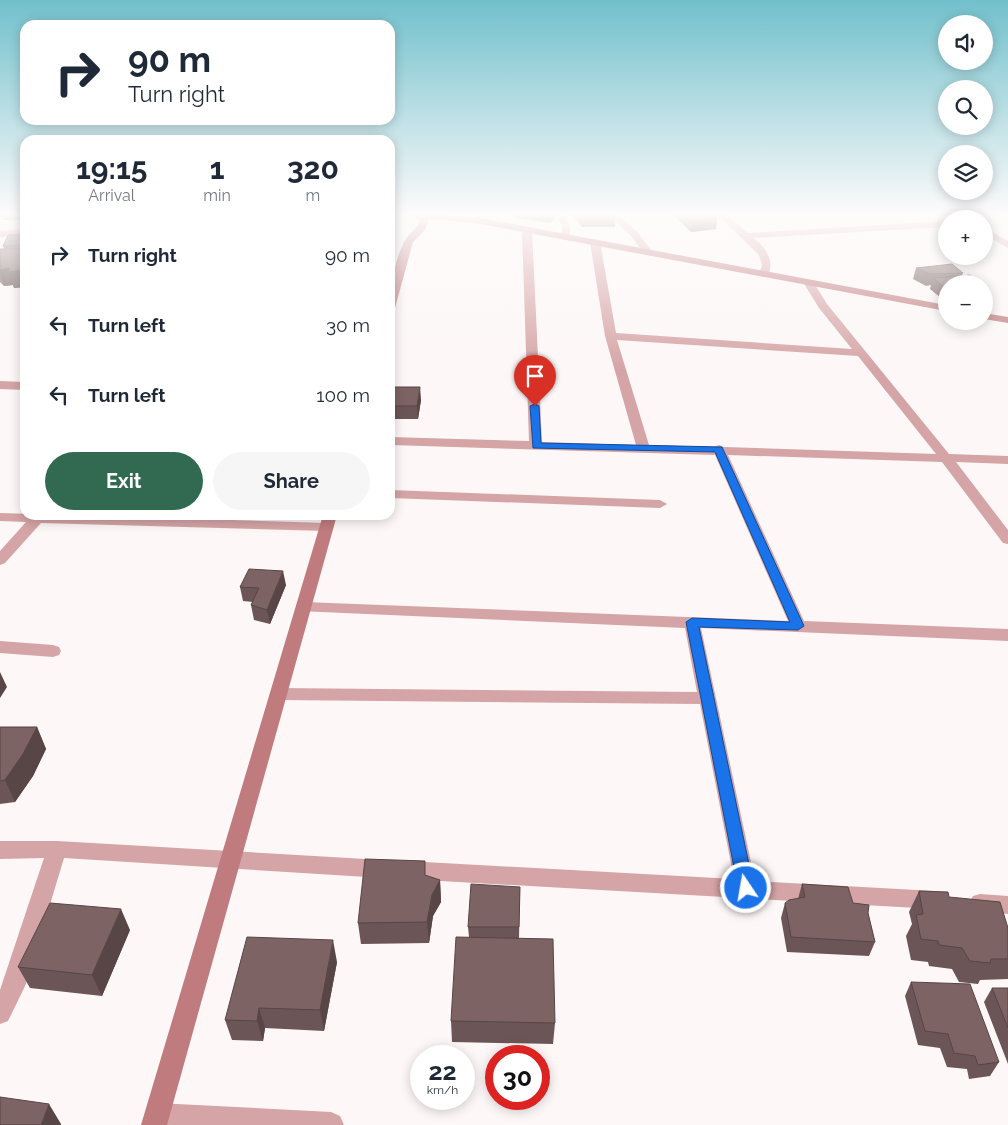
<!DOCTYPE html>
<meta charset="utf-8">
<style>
:root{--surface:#fff;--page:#f6f6f7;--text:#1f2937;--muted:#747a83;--accent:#326951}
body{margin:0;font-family:Raleway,sans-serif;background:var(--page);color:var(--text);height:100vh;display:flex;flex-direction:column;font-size:19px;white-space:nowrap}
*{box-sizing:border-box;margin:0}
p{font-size:16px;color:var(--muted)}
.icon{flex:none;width:28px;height:28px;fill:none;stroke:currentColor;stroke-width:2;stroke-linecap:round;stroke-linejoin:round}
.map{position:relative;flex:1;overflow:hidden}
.details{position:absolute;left:20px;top:135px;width:375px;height:385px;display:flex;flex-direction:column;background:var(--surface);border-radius:15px;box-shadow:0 2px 12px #0003}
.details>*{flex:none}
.guide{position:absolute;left:20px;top:20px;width:375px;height:105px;border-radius:15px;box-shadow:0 2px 12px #0003;background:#fff;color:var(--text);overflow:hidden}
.controls{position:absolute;left:938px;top:15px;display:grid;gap:10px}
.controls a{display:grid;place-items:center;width:55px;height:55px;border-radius:50%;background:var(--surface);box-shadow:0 2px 12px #0003;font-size:25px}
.speed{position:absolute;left:410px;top:1045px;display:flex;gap:10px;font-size:25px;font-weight:700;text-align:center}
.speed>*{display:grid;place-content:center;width:65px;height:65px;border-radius:50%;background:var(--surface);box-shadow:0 2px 12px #0003;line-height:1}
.speed small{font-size:12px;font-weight:400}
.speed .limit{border:8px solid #d22;background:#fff;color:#111}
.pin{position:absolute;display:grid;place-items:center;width:42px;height:42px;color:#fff;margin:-51px -21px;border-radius:50% 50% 50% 0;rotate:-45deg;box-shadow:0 0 5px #0007}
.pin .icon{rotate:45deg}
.me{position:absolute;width:55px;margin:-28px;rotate:348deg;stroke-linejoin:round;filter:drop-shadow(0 0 4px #0008)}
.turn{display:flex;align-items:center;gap:18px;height:105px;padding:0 25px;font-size:22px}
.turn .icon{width:65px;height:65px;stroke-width:2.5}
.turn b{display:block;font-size:35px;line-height:42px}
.eta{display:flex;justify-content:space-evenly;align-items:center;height:85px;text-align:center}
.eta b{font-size:30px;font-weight:700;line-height:35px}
.cta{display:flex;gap:10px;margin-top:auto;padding:10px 25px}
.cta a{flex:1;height:58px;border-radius:30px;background:var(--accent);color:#fff;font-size:20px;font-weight:700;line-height:58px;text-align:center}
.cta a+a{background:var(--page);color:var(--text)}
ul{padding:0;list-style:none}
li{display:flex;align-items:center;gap:15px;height:70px;padding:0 25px}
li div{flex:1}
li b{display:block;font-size:19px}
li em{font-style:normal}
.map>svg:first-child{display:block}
</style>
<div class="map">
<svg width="1008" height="1125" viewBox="0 0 1008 1125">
<rect width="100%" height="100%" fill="#fdf7f7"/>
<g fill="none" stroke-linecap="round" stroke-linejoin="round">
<path fill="#d5a4a6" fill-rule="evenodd" d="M 554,213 L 562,213 L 570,226 L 570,239 L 562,237 L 562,226 Z
M 607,213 L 616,213 L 637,232 L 652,251 L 650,253 L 644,253 L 631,236 Z
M 716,213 L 725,213 L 748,233 L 946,221 L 946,227 L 754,238 C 765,248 774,258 769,274 L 764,277 L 759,274 L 762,265 L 759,255 Z
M 949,213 L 959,213 L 968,219 L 957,219 Z
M 527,227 L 532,230 L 542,442 L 636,445 L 605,336 L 590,242 L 595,239 L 600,242 L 616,333 L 852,349 L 819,308 L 803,282 L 812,280 L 827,304 L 949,454 L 1008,456 L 1008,464 L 956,462 L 1008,530 L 1008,544 L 1003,543 L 942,462 L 728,455 L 804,621 L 1008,629 L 1008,641 L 701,628 L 755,881 L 935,891 L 942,893 L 946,900 L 942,907 L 935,909 L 406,879 L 399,876 L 396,870 L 399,864 L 406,861 L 734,879 L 700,704 L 279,700 L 273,698 L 270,694 L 273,690 L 279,688 L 697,692 L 685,628 L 298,611 L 296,607 L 298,603 L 304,602 L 788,621 L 715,455 L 390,445 L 390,437 L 529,441 L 522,230 ZM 617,340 L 858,356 L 936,454 L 724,447 L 719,445 L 714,447 L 649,445 Z
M 984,227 L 1008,241 L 1008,248 L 984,234 Z
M 25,229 L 25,235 L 0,237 L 0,231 Z
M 0,381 L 25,382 L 25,390 L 0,389 Z
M 390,490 L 660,500 L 667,504 L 660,508 L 390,498 Z
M 0,513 L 327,523 L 334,527 L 327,531 L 41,523 L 5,563 L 0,565 L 0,551 L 26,522 L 0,521 Z
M 0,641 L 53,645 L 59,647 L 61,651 L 59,655 L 53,657 L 0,653 Z
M 0,841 L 57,841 L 383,860 L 390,863 L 393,869 L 390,875 L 383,878 L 64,858 L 26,984 L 8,1021 L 0,1024 L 0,990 L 44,858 L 0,859 Z
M 980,894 L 1008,896 L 1008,914 L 973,910 L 969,903 L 973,896 Z
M 157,1103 L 331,1112 L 340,1116 L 344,1125 L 151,1125 L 148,1124 L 145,1115 L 148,1106 Z"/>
<path fill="#c07b7e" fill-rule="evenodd" d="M 406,213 L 475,217 L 946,305 L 946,311 L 475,223 L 429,219 L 425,230 L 413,242 L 395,308 L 390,311 C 390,289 394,262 404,242 C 408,233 417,230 420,220 Z
M 984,313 L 1008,317 L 1008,323 L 984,319 Z
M 323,515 L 337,515 L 167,1125 L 141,1125 Z"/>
</g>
<path fill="#6c5556" d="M 0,213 L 25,213 L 25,219 L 4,220 L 4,217 L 0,217 Z
M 485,213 L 504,213 L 504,215 Z
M 512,213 L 554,213 L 554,219 L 550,223 L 517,218 Z
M 570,213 L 612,213 L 616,216 L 615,227 L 582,227 Z
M 672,213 L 710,213 L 717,218 L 716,229 L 691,232 L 672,214 Z
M 25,234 L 25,287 L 14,288 L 13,285 L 4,286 L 0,282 L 0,249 L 4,249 L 3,246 Z
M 916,268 L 963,273 L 962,275 L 946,284 L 946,299 L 942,299 L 930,289 L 931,285 L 926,286 L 913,279 Z
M 984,285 L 988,289 L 985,300 L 984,300 Z
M 390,387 L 421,400 L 418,419 L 390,419 Z
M 286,585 L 270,624 L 254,620 L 251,605 L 253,602 L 243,601 L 240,587 Z
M 0,727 L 37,727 L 46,749 L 33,776 L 15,802 L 0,804 Z
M 426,876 L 440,880 L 441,902 L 433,916 L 429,943 L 361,944 L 358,923 Z
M 802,884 L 853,903 L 868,913 L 875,942 L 869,956 L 787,952 L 781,918 L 785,903 L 798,899 Z
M 520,887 L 519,938 L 555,1023 L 553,1044 L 452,1042 L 451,1021 L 469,937 L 468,927 Z
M 919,891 L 949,897 L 1008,928 L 1008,979 L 980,980 L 978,984 L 959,982 L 952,969 L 929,966 L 928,962 L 911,960 L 906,936 L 912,924 L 909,912 Z
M 130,930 L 102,996 L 30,988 L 18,967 Z
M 337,962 L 324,1031 L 265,1028 L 263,1041 L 232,1040 L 225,1020 Z
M 911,982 L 999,1062 L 990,1076 L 969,1079 L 967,1069 L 947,1067 L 940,1048 L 918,1045 L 905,996 Z
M 992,988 L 1008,988 L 1008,1064 L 984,1002 Z"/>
<path fill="#584546" d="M 0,213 L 2,213 L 4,217 L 0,217 Z
M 551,213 L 554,213 L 554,219 L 550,223 Z
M 717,218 L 716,229 L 691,232 L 692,221 Z
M 25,237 L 25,254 L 22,245 Z
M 9,268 L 25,269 L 25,287 L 14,288 L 13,285 L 4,286 L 0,273 L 0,270 Z
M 420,387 L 421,400 L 418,419 L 417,406 Z
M 283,571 L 286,585 L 270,624 L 267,610 Z
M 0,672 L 7,687 L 0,698 Z
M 37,727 L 46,749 L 33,776 L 15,802 L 5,780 Z
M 440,880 L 441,902 L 433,916 L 429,943 L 427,922 L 432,895 Z
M 121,909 L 130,930 L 102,996 L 92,975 Z
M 333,940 L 337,962 L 324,1031 L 320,1010 Z
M 259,1008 L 265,1028 L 263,1041 L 257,1021 Z
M 49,1104 L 61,1124 L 61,1125 L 41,1125 Z"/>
<path fill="#7d6364" stroke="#584546" d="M 579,213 L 612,213 L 616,216 L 582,216 Z
M 683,213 L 710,213 L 717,218 L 692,221 Z
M 25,234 L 25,237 L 22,245 L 3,246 L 8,235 Z
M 0,249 L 25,249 L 25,269 L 9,272 L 9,268 L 0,270 Z
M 952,264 L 963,273 L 929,274 L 916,268 Z
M 970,275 L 982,284 L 946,284 L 946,288 L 945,288 L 933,278 Z
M 984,285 L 988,289 L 984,289 Z
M 390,387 L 420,387 L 417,406 L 390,406 Z
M 249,569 L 283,571 L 267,610 L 251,605 L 259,588 L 240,587 Z
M 0,727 L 37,727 L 23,754 L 5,780 L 0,781 Z
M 365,859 L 425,861 L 425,875 L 440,880 L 432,895 L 427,922 L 358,923 Z
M 471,884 L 520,887 L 519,927 L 468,927 Z
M 802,884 L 848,887 L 853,903 L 869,905 L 868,913 L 875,942 L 791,937 L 785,903 L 789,900 L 805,897 Z
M 919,891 L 948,892 L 949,897 L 1000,902 L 1008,928 L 1008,959 L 991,959 L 990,963 L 970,961 L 962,948 L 939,945 L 938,941 L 921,939 L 916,915 L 923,914 Z
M 50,903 L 121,909 L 92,975 L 18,967 Z
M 247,937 L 333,940 L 320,1010 L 259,1008 L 257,1021 L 225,1020 Z
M 456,937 L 553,939 L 555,1023 L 451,1021 Z
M 911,982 L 970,984 L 999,1062 L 978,1065 L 975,1056 L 954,1053 L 948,1034 L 925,1031 Z
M 992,988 L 1008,988 L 1008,1028 Z
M 0,1097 L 49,1104 L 41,1125 L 0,1125 Z"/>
<linearGradient id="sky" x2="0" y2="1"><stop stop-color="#71c0cc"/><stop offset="0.58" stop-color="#fefbfb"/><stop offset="1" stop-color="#fefbfb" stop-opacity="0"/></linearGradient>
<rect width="1008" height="370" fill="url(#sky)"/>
<path fill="#1a73e8" stroke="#114b97" d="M 535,404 L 539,406 L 541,443 L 722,447 L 804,626 L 798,630 L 699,627 L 754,888 L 752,893 L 746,895 L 741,893 L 738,888 L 686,622 L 692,618 L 790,622 L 715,452 L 533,448 L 530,406 Z"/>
</svg>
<div class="controls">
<a><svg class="icon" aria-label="sound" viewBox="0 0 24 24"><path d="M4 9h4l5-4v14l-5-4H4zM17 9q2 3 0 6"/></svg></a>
<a><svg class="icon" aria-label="search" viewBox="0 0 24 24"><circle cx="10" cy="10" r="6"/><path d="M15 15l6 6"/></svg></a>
<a><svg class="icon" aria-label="layers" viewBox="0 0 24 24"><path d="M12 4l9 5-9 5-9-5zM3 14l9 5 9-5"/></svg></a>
<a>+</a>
<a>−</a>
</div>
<div class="speed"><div>22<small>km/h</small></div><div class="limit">30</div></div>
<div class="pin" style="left:535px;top:406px;background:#d93025"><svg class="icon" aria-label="arrive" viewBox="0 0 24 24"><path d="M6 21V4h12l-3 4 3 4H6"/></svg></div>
<svg class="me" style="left:746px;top:888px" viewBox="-20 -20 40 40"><circle r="17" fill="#1a73e8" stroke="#fff" stroke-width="3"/><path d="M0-11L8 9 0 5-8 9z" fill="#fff"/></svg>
<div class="guide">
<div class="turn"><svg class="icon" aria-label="right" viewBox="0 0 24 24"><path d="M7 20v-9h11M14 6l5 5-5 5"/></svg><div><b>90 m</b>Turn right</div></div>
</div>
<section class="details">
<div class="eta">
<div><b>19:15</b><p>Arrival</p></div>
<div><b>1</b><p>min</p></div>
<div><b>320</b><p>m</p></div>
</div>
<ul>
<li><svg class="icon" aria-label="right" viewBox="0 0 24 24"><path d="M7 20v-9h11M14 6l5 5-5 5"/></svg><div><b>Turn right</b></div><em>90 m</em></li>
<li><svg class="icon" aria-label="left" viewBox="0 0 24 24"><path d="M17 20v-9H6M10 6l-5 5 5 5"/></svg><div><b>Turn left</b></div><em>30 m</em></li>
<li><svg class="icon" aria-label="left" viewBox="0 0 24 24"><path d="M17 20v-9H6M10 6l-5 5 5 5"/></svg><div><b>Turn left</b></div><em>100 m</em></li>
</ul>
<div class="cta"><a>Exit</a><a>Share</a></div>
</section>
</div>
